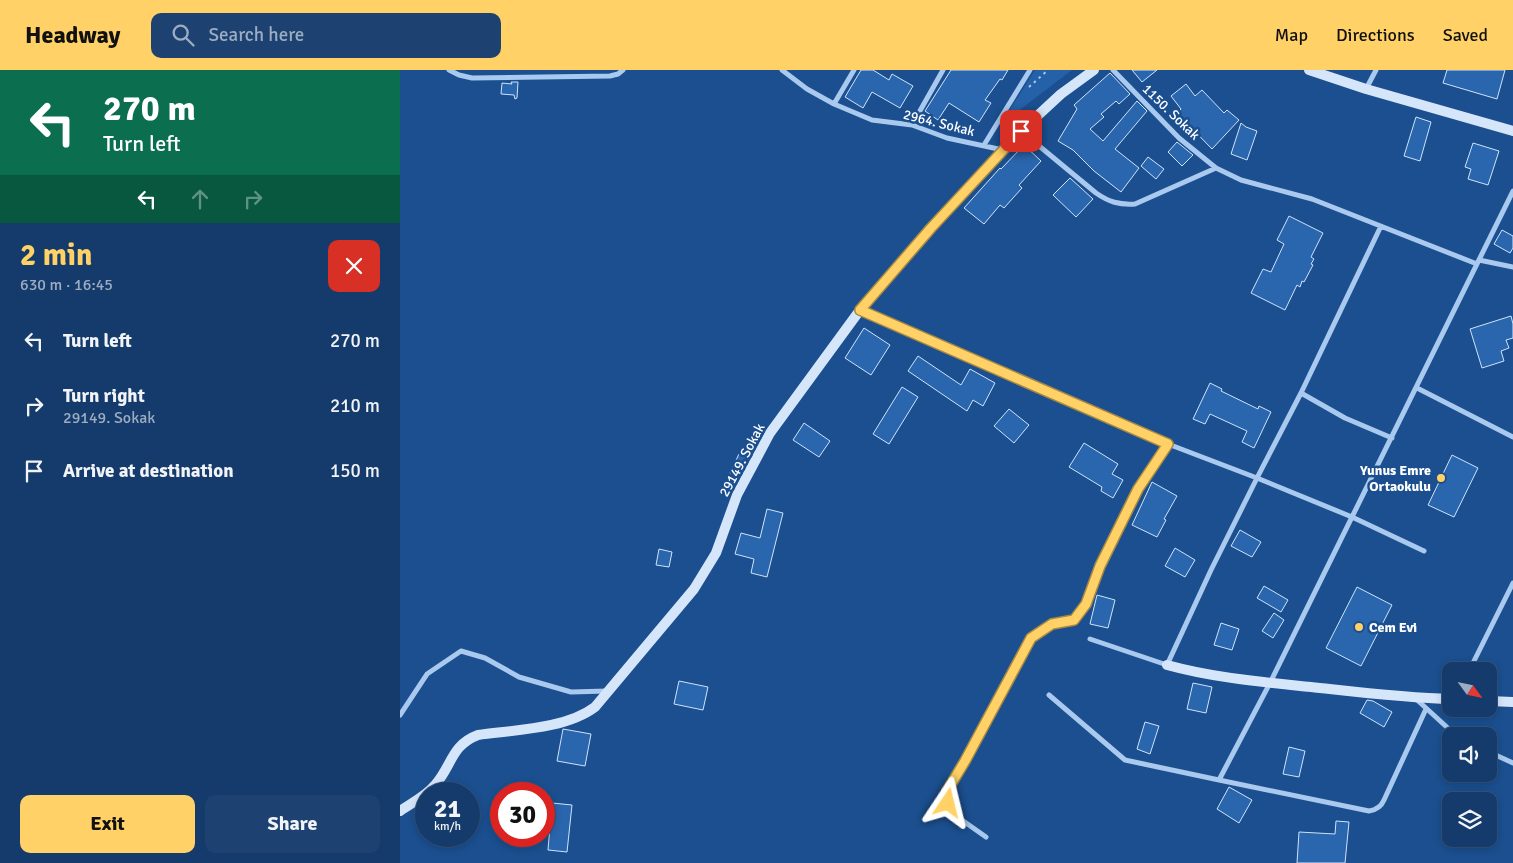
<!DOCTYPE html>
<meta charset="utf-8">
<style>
:root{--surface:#143b6b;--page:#1d4271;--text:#f1f3f6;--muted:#9dadc1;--line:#33557e;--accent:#ffd166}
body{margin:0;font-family:Signika,sans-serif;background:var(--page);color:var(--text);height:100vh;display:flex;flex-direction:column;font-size:19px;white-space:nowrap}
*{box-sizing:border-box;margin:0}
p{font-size:16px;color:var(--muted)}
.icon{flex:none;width:28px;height:28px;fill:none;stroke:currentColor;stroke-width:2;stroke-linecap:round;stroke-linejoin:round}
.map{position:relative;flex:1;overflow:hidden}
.details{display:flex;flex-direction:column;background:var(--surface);width:400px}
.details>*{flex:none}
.hud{background:#0b6e4f;color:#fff;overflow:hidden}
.needle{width:32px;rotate:123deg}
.controls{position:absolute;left:1042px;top:592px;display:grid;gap:10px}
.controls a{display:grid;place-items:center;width:55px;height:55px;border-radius:10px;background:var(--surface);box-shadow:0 2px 8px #0003,0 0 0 1px var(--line);font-size:25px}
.speed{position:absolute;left:15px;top:712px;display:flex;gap:10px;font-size:25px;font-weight:700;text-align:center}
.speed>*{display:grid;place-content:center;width:65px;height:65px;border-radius:50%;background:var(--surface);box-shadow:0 2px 8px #0003,0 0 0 1px var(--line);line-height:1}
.speed small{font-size:12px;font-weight:400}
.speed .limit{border:8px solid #d22;background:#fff;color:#111}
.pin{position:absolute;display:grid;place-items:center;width:42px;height:42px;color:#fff;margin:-21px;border-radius:10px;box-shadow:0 2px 8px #0006}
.me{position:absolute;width:55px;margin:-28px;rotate:10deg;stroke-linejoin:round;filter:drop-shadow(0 0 4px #0008)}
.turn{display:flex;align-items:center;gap:18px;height:105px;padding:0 20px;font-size:22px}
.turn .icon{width:65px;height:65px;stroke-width:2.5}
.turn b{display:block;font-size:35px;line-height:42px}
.lanes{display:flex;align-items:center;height:48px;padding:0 20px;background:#0003;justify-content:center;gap:25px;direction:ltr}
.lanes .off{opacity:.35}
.round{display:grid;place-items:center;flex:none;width:52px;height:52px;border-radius:10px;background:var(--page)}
.headline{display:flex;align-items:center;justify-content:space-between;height:85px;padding:0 20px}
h1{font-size:30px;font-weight:800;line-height:38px;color:var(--accent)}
.primary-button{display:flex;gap:10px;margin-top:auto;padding:10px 20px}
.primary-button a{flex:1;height:58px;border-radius:10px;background:var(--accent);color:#111;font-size:20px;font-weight:800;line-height:58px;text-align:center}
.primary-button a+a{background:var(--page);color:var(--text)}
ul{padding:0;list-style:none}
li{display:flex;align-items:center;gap:15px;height:65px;padding:0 20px}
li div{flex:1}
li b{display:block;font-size:19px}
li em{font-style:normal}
header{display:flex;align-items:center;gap:30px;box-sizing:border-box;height:70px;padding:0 25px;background:var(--accent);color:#111}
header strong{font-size:24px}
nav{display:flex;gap:28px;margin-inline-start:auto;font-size:18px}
.search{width:350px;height:45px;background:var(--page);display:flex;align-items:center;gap:12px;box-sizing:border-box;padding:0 18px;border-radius:10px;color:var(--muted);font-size:19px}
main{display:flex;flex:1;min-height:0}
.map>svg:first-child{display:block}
</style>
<header>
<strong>Headway</strong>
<div class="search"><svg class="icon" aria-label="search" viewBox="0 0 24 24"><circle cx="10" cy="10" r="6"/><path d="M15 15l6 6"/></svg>Search here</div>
<nav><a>Map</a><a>Directions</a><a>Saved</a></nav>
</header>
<main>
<section class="details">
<div class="hud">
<div class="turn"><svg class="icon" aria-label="left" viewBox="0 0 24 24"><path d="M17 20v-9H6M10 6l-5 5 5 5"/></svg><div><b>270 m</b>Turn left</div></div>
<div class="lanes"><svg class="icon" aria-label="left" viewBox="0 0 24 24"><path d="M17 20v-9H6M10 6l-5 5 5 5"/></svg><svg class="icon off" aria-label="ahead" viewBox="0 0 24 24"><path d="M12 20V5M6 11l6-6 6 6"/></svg><svg class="icon off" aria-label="right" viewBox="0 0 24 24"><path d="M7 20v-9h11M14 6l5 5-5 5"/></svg></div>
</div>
<div class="headline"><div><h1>2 min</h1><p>630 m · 16:45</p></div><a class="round" style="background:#d93025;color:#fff"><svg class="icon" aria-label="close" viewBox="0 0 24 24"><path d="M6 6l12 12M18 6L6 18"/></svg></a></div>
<ul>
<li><svg class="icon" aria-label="left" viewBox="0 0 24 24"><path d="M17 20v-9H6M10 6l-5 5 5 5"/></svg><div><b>Turn left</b></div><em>270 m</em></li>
<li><svg class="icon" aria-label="right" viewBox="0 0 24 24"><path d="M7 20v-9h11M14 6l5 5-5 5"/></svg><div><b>Turn right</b><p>29149. Sokak</p></div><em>210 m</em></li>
<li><svg class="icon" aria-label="arrive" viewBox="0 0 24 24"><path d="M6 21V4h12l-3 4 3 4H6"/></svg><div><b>Arrive at destination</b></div><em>150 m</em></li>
</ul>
<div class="primary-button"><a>Exit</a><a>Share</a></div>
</section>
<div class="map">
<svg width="1113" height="793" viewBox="0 0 1113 793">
<rect width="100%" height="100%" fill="#1b4f8f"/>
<path fill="#2461a8" d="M 635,0 L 672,0 L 609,48 L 606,46 Z"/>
<path fill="#2a66ad" stroke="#cfe3fa" d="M 461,0 L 473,0 L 489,10 L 492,4 L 513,16 L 500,38 L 472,22 L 463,38 L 445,27 Z
M 551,0 L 608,0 L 602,10 L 600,9 L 585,30 L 591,33 L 579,52 L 549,33 L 538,50 L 525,41 Z
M 732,0 L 757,0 L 742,12 Z
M 1047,0 L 1105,0 L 1097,29 L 1043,13 Z
M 710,3 L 730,24 L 719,34 L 716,31 L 701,44 L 704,47 L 690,59 L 703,71 L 737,31 L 747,41 L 715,79 L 739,98 L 721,122 L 694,101 L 673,80 L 658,71 L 677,39 L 674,35 Z
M 111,12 L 118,12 L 117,28 L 115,29 L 114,25 L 101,24 L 102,13 L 112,14 Z
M 786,14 L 795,26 L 802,20 L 824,43 L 827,40 L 839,50 L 812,79 L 777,43 L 781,39 L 771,26 Z
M 1016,47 L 1031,52 L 1020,91 L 1004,86 Z
M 841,53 L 846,57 L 857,61 L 847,90 L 831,84 Z
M 777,72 L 793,85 L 782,96 L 768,82 Z
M 1073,73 L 1099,81 L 1088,115 L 1068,109 L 1071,99 L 1065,97 Z
M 624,75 L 641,91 L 619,115 L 622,118 L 604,138 L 600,135 L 584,154 L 564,138 L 600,98 L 601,99 Z
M 748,87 L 764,99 L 756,109 L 741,96 Z
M 670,108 L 693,129 L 676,147 L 653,125 Z
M 889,146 L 923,163 L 911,187 L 914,189 L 911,194 L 913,195 L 904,212 L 902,211 L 900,217 L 897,215 L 885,240 L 851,223 L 863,199 L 871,202 L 884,174 L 877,170 Z
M 1102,160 L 1113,166 L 1113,178 L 1110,183 L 1094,174 Z
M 1111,246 L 1113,254 L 1113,268 L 1106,270 L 1109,278 L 1101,281 L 1104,291 L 1082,298 L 1070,259 Z
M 464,258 L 490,275 L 471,305 L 445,288 Z
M 518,286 L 561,315 L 570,299 L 595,313 L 583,336 L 573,330 L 567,341 L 508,301 Z
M 810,313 L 822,319 L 821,321 L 858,339 L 859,336 L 871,342 L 854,378 L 842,372 L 847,361 L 810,344 L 805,354 L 793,349 Z
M 502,317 L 518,327 L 489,374 L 473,364 Z
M 609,339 L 629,355 L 614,373 L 594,356 Z
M 404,353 L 430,371 L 419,387 L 393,370 Z
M 684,373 L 718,394 L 712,404 L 723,410 L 713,428 L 701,421 L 702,417 L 669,397 Z
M 339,384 L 347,388 L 338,407 L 330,403 Z
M 1052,385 L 1078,398 L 1054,447 L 1028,435 Z
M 752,412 L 777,426 L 764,449 L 766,450 L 757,467 L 732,455 Z
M 367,439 L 383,443 L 367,507 L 351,503 L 354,489 L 335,484 L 341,463 L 360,468 Z
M 840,460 L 861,472 L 852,487 L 831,476 Z
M 775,478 L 795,490 L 785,507 L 765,496 Z
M 259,479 L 272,482 L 269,497 L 256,495 Z
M 864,516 L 888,530 L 881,542 L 857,528 Z
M 957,517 L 992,535 L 961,596 L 926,578 Z
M 697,525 L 715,530 L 708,558 L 690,554 Z
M 874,543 L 884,550 L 873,568 L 862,561 Z
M 821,553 L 839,559 L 832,580 L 814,575 Z
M 279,611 L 308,617 L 303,640 L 274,634 Z
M 793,613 L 812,617 L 806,643 L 787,639 Z
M 967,630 L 973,631 L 992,642 L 984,657 L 960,643 Z
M 745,652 L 759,656 L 750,684 L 737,679 Z
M 163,659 L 191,664 L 185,696 L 157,691 Z
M 889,677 L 905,681 L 899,707 L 883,704 Z
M 829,717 L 852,730 L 839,753 L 817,739 Z
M 152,733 L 172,735 L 167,782 L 148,780 Z
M 936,751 L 949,752 L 945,793 L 897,793 L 899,762 L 935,764 Z"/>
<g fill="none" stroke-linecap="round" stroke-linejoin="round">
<path stroke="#a9c9ee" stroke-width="2" stroke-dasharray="2.5 4" stroke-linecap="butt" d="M 629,17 L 648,0"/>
<path stroke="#a9c9ee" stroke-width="5" d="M 49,0 L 59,5 L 72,8 L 210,6 L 218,4 L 223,0
M 382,0 L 407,19 L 434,34 L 472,50 L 512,55 L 547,68 L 603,80
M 713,0 L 779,68 L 816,98
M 966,19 L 976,0
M 434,34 L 454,0
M 512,55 L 543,0
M 621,61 L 696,123 C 709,132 719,135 735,134 L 816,98 L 841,110 L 912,129 L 1077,194
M 584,75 L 630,0
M 1079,190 L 1113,197
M 460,240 L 768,374 L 857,408 L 952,447 L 1024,481
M 1017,318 L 1113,367
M 901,323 L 945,348 L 992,368
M 690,569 L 767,595 L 811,500 L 857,408 L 901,323 L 981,156
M 1069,601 L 1113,513
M 649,625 L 725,690 L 819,710 L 870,613 L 1113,121
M 1015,628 L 1050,660 L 1060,666
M 0,645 L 27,604 L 61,581 L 85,588 L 119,607 L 171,622 L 207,621
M 1089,682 L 1113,693
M 819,710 L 969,741 C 976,740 981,737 984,730 L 1026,639
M 586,767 L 559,748 L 548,733 L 547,721 L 565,691 L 631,568 L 652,554 L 674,550 L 686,534 L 700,496 L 738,419 L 768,374"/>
<path stroke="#d6e6fa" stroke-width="10" d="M 909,0 L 966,19 L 1113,61
M 767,595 C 814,608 863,612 911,617 C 957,622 1004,628 1051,629
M 1089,631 L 1113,632
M 0,741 C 12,733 26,726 35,715 C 52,696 51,675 78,665 C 114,660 166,659 195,637 L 294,519 L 316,483 L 337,425 L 370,363 L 460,240 L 531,158 L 621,61 L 661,24 L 694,0"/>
</g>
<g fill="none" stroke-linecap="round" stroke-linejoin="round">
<g stroke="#a68842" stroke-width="12">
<path id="route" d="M 548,733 L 547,721 L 565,691 L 631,568 L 652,554 L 674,550 L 686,534 L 700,496 L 738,419 L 768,374 L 460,240 L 531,158 L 621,61"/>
</g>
<use href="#route" stroke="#ffd166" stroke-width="9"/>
</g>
<g fill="#ffd166" stroke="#1b4f8f" stroke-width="2">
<circle cx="1041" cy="408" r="5"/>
<circle cx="959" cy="557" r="5"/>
</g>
<g text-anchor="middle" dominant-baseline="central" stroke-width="5" stroke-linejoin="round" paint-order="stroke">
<g font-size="14" fill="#fff" stroke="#1b4f8f">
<text transform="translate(771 42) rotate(44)">1150. Sokak</text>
<text transform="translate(539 53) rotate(14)">2964. Sokak</text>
<text transform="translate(342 390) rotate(-62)">29149. Sokak</text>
</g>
<g font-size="14" font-weight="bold" fill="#fff" stroke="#1b4f8f" text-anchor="end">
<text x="1031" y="400">Yunus Emre<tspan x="1031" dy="16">Ortaokulu</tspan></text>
<text x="969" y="557" text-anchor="start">Cem Evi</text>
</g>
</g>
</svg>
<div class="controls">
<a><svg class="needle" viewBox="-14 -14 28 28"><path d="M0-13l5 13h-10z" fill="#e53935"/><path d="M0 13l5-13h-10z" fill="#9dadc1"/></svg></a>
<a><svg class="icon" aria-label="sound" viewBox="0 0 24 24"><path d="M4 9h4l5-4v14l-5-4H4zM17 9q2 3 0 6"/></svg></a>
<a><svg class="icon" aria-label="layers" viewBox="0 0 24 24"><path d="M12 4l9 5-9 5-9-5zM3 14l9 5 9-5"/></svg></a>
</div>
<div class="speed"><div>21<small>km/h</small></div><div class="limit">30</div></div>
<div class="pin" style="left:621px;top:61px;background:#d93025"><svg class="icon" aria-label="arrive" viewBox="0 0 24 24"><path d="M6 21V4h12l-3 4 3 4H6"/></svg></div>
<svg class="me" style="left:548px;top:733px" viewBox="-20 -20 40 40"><path d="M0-17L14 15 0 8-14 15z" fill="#ffd166" stroke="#fff" stroke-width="4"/></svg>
</div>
</main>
